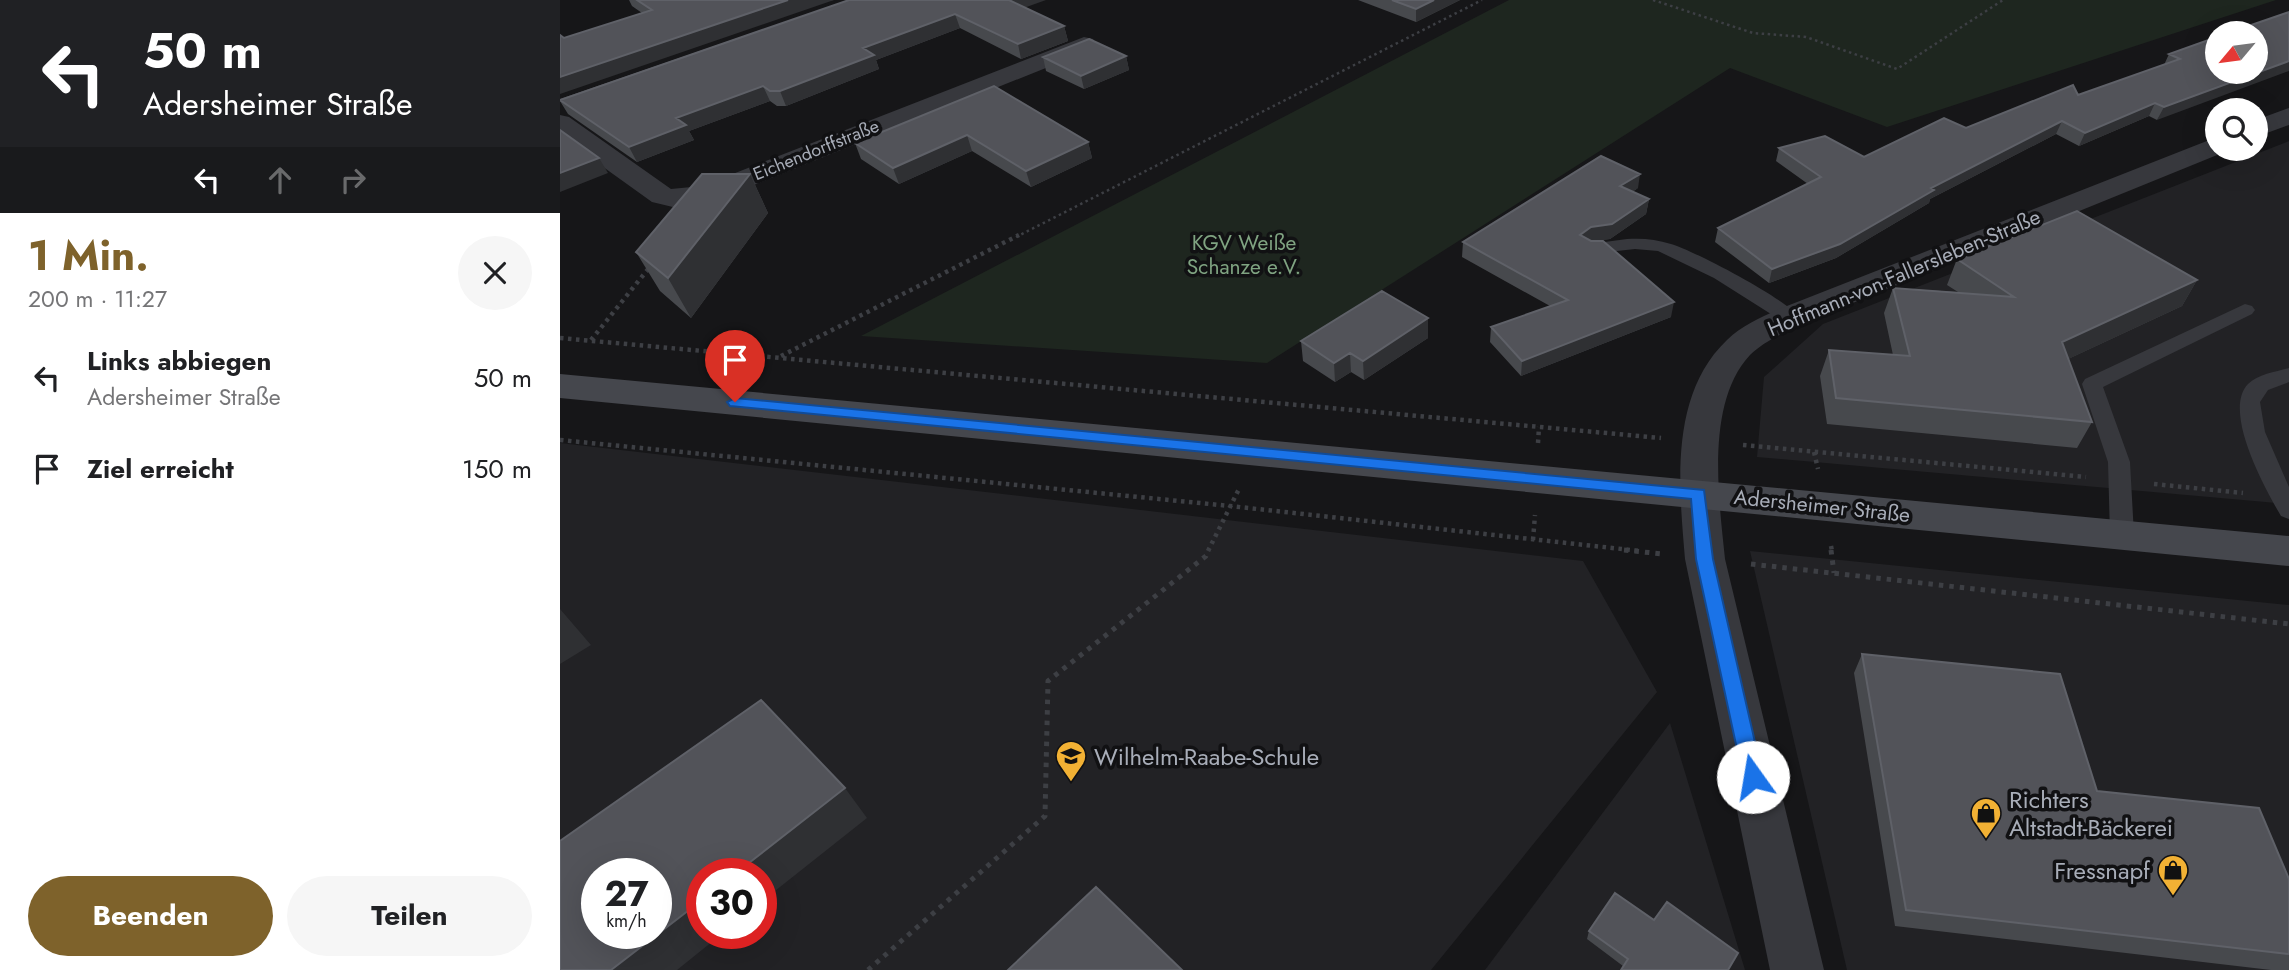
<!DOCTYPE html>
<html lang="de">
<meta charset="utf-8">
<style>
:root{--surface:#fff;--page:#f6f6f6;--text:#202124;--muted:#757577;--accent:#7e622b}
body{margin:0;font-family:Jost,sans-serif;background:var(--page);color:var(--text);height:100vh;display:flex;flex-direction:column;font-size:26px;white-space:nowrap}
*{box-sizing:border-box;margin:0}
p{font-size:23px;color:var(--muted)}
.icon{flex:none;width:38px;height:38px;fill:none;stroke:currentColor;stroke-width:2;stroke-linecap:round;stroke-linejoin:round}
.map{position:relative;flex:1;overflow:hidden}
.side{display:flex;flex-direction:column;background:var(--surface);width:560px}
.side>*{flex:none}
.guide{background:#202124;color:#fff;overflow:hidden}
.needle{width:46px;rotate:241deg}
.controls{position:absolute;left:1645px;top:21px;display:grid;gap:14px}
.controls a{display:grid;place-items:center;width:63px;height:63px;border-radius:50%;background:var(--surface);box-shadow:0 7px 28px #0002;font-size:35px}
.speed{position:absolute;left:21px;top:858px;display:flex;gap:14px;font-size:35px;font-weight:700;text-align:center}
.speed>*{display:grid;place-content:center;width:91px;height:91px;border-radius:50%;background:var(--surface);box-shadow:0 7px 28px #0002;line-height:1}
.speed small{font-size:18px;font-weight:400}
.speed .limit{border:10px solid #d22;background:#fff;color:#111}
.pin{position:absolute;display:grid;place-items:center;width:60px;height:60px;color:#fff;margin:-72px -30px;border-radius:50% 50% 50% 0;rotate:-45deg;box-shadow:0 0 7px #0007}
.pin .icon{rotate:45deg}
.me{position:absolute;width:77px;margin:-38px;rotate:347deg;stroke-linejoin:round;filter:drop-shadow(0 0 5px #0008)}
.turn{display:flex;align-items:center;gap:24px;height:147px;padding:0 28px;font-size:32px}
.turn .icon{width:91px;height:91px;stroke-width:2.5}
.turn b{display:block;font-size:49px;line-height:60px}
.lanes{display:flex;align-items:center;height:66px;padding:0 28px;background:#0003;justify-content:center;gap:35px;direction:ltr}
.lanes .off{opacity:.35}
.round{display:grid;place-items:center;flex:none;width:74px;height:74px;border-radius:37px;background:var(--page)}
.summary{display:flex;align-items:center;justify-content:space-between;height:119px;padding:0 28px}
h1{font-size:42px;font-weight:700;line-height:52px;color:var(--accent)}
.button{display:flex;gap:14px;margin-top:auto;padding:14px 28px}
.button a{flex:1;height:80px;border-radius:42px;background:var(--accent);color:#fff;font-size:28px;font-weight:700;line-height:80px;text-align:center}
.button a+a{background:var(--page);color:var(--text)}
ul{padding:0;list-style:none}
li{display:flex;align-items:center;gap:21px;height:91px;padding:0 28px}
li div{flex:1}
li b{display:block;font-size:26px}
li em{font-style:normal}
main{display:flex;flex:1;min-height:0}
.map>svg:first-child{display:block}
</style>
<main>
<section class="side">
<div class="guide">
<div class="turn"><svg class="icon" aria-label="left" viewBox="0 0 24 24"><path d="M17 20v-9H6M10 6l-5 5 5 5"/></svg><div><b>50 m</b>Adersheimer Straße</div></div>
<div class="lanes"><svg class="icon" aria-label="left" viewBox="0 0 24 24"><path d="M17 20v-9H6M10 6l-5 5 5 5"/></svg><svg class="icon off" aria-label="ahead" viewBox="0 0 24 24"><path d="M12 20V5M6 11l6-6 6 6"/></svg><svg class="icon off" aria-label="right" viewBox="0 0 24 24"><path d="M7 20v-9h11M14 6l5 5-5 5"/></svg></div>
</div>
<div class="summary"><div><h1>1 Min.</h1><p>200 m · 11:27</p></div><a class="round"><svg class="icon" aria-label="close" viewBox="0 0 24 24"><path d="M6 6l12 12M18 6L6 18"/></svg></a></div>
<ul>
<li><svg class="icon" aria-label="left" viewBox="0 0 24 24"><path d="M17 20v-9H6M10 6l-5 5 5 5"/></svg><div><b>Links abbiegen</b><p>Adersheimer Straße</p></div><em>50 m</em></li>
<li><svg class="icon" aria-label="arrive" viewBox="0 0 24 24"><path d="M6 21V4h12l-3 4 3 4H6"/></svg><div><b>Ziel erreicht</b></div><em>150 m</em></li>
</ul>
<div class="button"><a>Beenden</a><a>Teilen</a></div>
</section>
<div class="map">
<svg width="1729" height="970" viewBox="0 0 1729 970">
<rect width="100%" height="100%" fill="#161618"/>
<path fill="#222225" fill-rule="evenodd" d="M 1729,141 L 1729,504 L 1197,457 L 1204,377 L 1263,324 Z
M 0,443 L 1023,561 L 1097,692 L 871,970 L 0,970 ZM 37,873 L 96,873 L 96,933 L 37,933 ZM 142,873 L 201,873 L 201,933 L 142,933 Z
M 1190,551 L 1729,605 L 1729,970 L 1287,970 Z
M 1110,723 L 1185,970 L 925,970 Z"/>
<path fill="#1e261f" d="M 949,0 L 1716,0 L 1327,127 L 1170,68 L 707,363 L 301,336 Z"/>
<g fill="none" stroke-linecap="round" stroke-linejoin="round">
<path stroke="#3d3f44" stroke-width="2.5" stroke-dasharray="2.5 3.5" stroke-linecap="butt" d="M 1093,0 L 1193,33 L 1246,37 L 1337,69 L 1443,0
M 456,237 L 922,0"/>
<path stroke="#3d3f44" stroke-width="4.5" stroke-dasharray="3.5 4.5" stroke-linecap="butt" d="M 0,338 L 1101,438
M 31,340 L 89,268
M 221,356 L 459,235
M 0,440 L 670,506 L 1080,551
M 978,443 L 979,427
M 1183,445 L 1526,477
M 1254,452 L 1258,469
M 1594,484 L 1683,493
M 973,540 L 975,515
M 1271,546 L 1272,551
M 648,551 L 680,487"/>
<path stroke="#3d3f44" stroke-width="5" stroke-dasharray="4.5 6" stroke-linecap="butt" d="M 1064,550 L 1103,554
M 1271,550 L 1274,573
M 1191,564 L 1729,624
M 308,970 L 485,816 L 488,681 L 646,556 L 649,550"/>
<path fill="#37383d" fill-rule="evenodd" d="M 1067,239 C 1082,238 1096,239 1111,244 C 1135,251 1226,299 1239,317 L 1236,321 L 1222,321 L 1154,278 L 1098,251 L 1075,249 L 1030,254 L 1021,249 L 1030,244 Z
M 1685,304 L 1692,306 L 1695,310 L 1692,314 L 1543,387 L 1570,462 L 1574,535 L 1570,541 L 1562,544 L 1554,541 L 1550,535 L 1548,462 L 1522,384 L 1525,379 Z
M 1729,368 L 1729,382 L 1708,390 L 1700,402 L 1705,432 L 1729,487 L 1729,519 L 1721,516 C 1705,489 1662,411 1688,384 C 1698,374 1716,372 1729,368 Z"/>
<path fill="#37383d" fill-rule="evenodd" d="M 524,37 L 533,39 L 536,44 L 533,49 L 159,199 L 117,208 L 92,202 L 0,136 L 0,115 L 9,117 L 111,189 L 142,186 Z
M 1729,108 L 1729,125 L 1696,137 L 1696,120 Z
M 1657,137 L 1657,149 L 1668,149 L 1667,151 L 1241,324 C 1224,333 1204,341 1190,355 C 1145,403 1159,500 1165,559 L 1264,970 L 1210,970 L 1125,559 C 1119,487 1109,395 1167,340 C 1181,326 1200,318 1217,310 Z"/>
<path fill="#45474d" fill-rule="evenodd" d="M 0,374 L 1729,536 L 1729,566 L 0,398 Z"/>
</g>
<path fill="#47494d" d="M 69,0 L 274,0 L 4,38 L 82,13 L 72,6 Z
M 289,0 L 465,8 L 504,26 L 508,41 L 461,59 L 400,28 L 316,60 L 319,69 L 226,106 L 217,106 L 210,101 L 129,131 L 134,140 L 77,162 L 8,114 L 0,101 L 0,99 Z
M 798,0 L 900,0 L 856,22 Z
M 1657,37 L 1597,120 L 1589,116 L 1519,146 L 1496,134 L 1370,199 L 1369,203 L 1276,258 L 1209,283 L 1155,242 L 1158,228 L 1248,184 L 1216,161 L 1219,148 L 1304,157 L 1518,95 L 1604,65 L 1609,54 Z
M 566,56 L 569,70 L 524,89 L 486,71 L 483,57 Z
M 434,86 L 528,142 L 532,158 L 471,187 L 412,151 L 339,184 L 301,159 L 295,143 Z
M 190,174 L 208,213 L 131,318 L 100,291 L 76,252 Z
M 1078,188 L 1072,192 L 1089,199 L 1086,214 L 1050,239 L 1031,241 L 1111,317 L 961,376 L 930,342 L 931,327 L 990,306 L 902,257 L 903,242 Z
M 1397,259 L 1637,280 L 1622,306 L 1508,359 L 1532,422 L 1517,448 L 1267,424 L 1260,376 L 1269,350 L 1333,355 L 1324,313 L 1333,288 L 1398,292 L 1387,285 Z
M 868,318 L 868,338 L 804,380 L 791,372 L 775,382 L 743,361 L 741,341 Z
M 1302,654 L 1537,791 L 1729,879 L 1729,970 L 1711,970 L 1335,926 L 1294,673 Z
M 1094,920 L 1174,961 L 1063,966 L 1027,939 L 1029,931 Z"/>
<path fill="#2f3033" d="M 228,0 L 274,0 L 0,94 L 0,77 Z
M 447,0 L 486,0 L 450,13 Z
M 874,0 L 900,0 L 856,22 L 856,9 Z
M 395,14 L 400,28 L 316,60 L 319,69 L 226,106 L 220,91 L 303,48 Z
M 504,26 L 508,41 L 461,59 L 458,44 Z
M 566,56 L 569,70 L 524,89 L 521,76 Z
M 1729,61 L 1729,71 L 1597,120 L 1604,107 Z
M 203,86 L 210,101 L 129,131 L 134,140 L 77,162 L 69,147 L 116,118 Z
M 1595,103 L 1589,116 L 1519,146 L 1525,133 Z
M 1502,121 L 1496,134 L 1370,199 L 1369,203 L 1276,258 L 1209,283 L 1212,269 Z
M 407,135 L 412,151 L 339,184 L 333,168 Z
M 528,142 L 532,158 L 471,187 L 466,171 Z
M 39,158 L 48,173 L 0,192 L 0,173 Z
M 190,174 L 208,213 L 131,318 L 108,278 Z
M 1080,174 L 1078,188 L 1058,201 L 1060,186 Z
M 1089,199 L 1086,214 L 1050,239 L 1029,242 L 1020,235 L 1031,227 Z
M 1637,280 L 1622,306 L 1489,368 L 1502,342 Z
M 1114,302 L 1111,317 L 961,376 L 962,361 Z
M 868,318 L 868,338 L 804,380 L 803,361 Z
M 790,353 L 791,372 L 775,382 L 774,363 Z
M 0,609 L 31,645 L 0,664 Z
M 285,788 L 307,818 L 201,902 L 201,873 L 176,873 Z
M 142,900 L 142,933 L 163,933 L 117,970 L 51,970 Z"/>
<path fill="#525359" stroke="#5f6168" stroke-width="2" fill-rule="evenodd" d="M 77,0 L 228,0 L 0,77 L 0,35 L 4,38 L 92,10 Z
M 289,0 L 449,0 L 504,26 L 458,44 L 395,14 L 303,48 L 314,55 L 220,91 L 210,91 L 203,86 L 116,118 L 126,125 L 69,147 L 0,100 Z
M 832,0 L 874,0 L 856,9 Z
M 1729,12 L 1729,61 L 1604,107 L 1595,103 L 1525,133 L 1502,121 L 1371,188 L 1374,190 L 1280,244 L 1212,269 L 1158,228 L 1261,177 L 1219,148 L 1265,136 L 1304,157 L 1384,118 L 1406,128 L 1513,85 L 1518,95 L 1620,59 L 1609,54 L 1657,37 L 1657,72 L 1696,72 L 1696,33 L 1668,33 Z
M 529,39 L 566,56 L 521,76 L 483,57 Z
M 434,86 L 528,142 L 466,171 L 407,135 L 333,168 L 295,143 Z
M 0,130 L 39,158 L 0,173 Z
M 1041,156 L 1080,174 L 1060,186 L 1089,199 L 1052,224 L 1031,227 L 1020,235 L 1031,241 L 1043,241 L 1114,302 L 962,361 L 931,327 L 1008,300 L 903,242 Z
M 142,174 L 190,174 L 108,278 L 76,252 Z
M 1517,211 L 1637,280 L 1502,342 L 1532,422 L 1276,398 L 1269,350 L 1350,356 L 1333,288 L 1454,297 L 1397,259 Z
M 822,291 L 868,318 L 803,361 L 790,353 L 774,363 L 741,341 Z
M 1302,654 L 1500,674 L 1537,791 L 1699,808 L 1729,879 L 1729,954 L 1346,910 Z
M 201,700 L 285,788 L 176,873 L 142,873 L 142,900 L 51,970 L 0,970 L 0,841 ZM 37,873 L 96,873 L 96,933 L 37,933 Z
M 536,887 L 622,970 L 448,970 Z
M 1055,893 L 1094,920 L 1107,902 L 1178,953 L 1168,970 L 1061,970 L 1068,959 L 1029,931 Z"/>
<path fill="#1a73e8" stroke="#114b97" stroke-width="2" d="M 175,398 L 1144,490 L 1153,559 L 1203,777 L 1200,783 L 1193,786 L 1186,783 L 1183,777 L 1136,559 L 1131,499 L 170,406 L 167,402 Z"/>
<defs>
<g id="school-pin" transform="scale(1.575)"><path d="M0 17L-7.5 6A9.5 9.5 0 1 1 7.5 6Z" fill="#f2b134" stroke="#111113"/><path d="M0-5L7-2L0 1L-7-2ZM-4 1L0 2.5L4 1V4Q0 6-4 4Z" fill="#111"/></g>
<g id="shop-pin" transform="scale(1.575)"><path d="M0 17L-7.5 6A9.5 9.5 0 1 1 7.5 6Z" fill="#f2b134" stroke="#111113"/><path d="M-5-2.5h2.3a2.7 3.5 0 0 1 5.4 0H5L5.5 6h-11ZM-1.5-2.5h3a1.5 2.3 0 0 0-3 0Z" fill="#111"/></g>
</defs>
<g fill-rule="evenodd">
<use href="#school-pin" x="511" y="756"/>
<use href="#shop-pin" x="1426" y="813"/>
<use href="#shop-pin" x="1613" y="870"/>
</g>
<g text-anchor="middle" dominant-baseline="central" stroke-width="7" stroke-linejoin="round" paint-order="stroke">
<g font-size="18" fill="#a8adb8" stroke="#111113">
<text transform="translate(256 150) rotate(-22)">Eichendorffstraße</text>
</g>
<g font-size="21" fill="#7fa381" stroke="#111113">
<text x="684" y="243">KGV Weiße<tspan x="684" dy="24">Schanze e.V.</tspan></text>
</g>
<g font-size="21" fill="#a8adb8" stroke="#111113">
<text transform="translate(1344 273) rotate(-23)">Hoffmann-von-Fallersleben-Straße</text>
<text transform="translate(1262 506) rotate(6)">Adersheimer Straße</text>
</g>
<g font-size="24" fill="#a8adb8" stroke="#111113" text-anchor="start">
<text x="534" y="756">Wilhelm-Raabe-Schule</text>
<text x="1449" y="799">Richters<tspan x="1449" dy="28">Altstadt-Bäckerei</tspan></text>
<text x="1590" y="870" text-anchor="end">Fressnapf</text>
</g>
</g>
</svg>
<div class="controls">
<a><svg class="needle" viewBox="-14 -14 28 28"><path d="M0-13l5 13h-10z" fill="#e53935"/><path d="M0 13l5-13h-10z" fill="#757577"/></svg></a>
<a><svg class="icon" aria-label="search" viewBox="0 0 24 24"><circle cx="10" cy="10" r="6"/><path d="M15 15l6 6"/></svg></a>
</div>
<div class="speed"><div>27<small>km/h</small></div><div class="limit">30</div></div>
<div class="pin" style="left:175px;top:402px;background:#d93025"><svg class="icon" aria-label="arrive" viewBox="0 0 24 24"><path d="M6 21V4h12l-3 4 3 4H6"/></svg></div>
<svg class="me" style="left:1193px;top:777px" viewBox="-20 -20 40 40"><circle r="19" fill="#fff"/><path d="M0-13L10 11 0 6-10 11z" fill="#1a73e8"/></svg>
</div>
</main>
